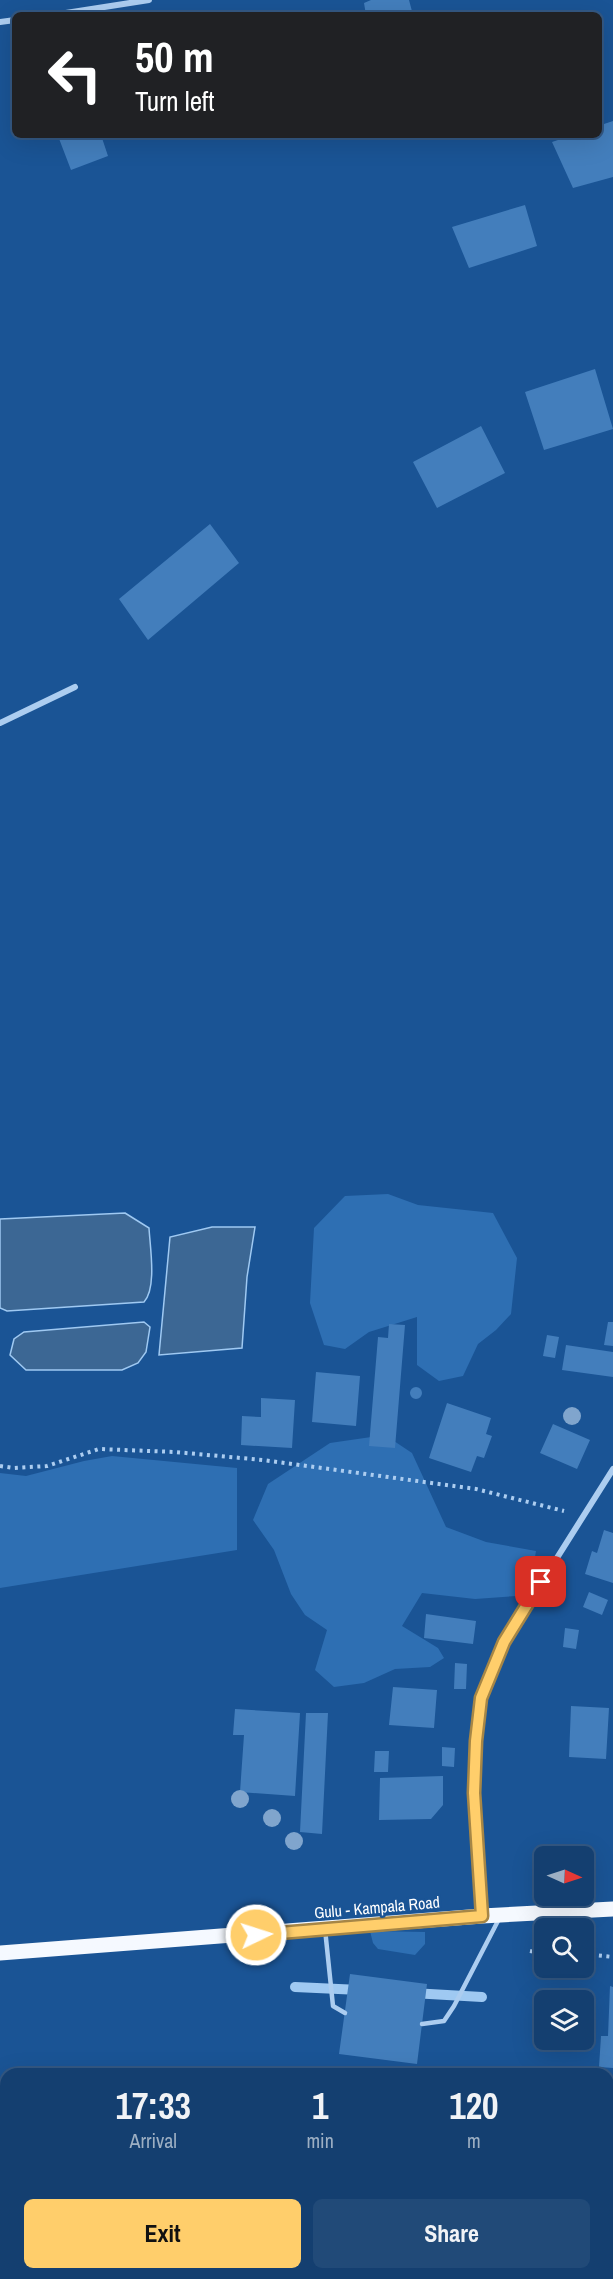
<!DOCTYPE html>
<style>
:root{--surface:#143f70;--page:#214a78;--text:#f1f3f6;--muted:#9dafc3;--line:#335883;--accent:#ffce6b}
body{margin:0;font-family:"Archivo Narrow",sans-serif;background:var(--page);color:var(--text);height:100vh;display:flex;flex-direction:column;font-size:22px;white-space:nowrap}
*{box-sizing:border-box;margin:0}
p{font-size:20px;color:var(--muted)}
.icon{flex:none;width:33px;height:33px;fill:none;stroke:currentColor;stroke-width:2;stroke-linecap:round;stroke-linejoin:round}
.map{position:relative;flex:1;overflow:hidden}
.sheet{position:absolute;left:0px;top:2068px;width:614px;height:212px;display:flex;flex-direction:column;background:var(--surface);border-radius:18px 18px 0 0;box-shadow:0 6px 24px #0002,0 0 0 2px var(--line)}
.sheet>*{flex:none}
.top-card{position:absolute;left:12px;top:12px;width:590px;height:126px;border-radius:9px;box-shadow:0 6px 24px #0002,0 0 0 2px var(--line);background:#202124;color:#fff;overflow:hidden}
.needle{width:39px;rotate:93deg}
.controls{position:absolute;left:534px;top:1846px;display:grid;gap:12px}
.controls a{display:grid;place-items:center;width:60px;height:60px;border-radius:9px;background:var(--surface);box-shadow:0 6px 24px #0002,0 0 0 2px var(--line);font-size:30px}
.pin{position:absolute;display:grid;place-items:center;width:51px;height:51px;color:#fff;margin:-26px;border-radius:12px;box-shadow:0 3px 9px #0006}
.me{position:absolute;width:66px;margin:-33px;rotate:86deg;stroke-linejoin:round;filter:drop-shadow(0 0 4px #0008)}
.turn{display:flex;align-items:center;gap:21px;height:126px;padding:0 24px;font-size:27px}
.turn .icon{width:78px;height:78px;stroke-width:2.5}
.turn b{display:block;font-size:42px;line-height:51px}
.eta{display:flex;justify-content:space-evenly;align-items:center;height:102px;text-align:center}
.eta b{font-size:36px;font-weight:700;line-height:42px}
.primary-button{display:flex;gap:12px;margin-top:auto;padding:12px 24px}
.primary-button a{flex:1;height:69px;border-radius:9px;background:var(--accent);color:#111;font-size:24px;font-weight:700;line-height:69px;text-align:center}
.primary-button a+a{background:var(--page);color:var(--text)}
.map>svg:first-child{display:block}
</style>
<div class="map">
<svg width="613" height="2279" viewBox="0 0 613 2279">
<rect width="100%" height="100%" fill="#1a5495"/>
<path fill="#2e6fb3" d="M 388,1194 L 418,1205 L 493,1213 L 517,1258 L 511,1314 L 496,1330 L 478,1344 L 463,1376 L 439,1381 L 417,1365 L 417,1317 L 369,1332 L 345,1349 L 324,1345 L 310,1303 L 314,1228 L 345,1196 Z
M 385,1435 L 412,1453 L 446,1527 L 486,1542 L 536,1551 L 532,1574 L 516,1596 L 475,1599 L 422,1593 L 402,1626 L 438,1648 L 444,1658 L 430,1667 L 395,1669 L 364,1683 L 334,1687 L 315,1670 L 327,1630 L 305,1615 L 291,1594 L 274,1550 L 253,1520 L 268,1484 L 330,1443 Z
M 112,1456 L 237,1468 L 237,1550 L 0,1588 L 0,1473 L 26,1476 L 84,1461 Z
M 370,1931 L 425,1932 L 425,1944 L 415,1955 L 378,1949 L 373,1943 Z"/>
<path fill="#3c6794" stroke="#9fc9f2" stroke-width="1.5" d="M 125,1213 L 149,1228 C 150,1247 157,1288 144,1302 L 7,1311 L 0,1308 L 0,1219 Z
M 212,1227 L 255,1227 L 247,1277 L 242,1348 L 159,1355 L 170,1237 Z
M 144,1322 L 150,1327 L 146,1352 L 138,1363 L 122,1370 L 26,1370 L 10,1355 L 14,1339 L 24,1332 Z"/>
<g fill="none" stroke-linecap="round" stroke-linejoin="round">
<path stroke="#9fc9f2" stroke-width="10" d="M 295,1987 L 360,1990
M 412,1993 L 482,1997"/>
</g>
<path fill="#437ebc" d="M 371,0 L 409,0 L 413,15 L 366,15 L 364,3 Z
M 613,121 L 613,177 L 573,188 L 552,142 L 573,135 L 598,135 L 598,126 Z
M 62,135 L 101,135 L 108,156 L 71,170 L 58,136 Z
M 525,205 L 537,246 L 469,268 L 452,227 Z
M 595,369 L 613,429 L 544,450 L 525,392 Z
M 481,426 L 505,473 L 437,508 L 413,462 Z
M 210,524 L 239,563 L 148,640 L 119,599 Z
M 608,1322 L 613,1322 L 613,1346 L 604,1345 Z
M 389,1324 L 405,1325 L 395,1448 L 369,1446 L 378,1337 L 388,1338 Z
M 547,1335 L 559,1337 L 555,1358 L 543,1356 Z
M 566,1345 L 613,1352 L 613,1377 L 562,1370 Z
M 316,1372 L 360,1376 L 356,1426 L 312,1422 Z
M410 1393a6 6 0 1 1 12 0a6 6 0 1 1-12 0Z
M 261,1398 L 295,1400 L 292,1448 L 241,1445 L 242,1416 L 261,1417 Z
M 447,1403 L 491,1418 L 486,1434 L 492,1436 L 484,1458 L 477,1456 L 471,1472 L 429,1458 Z
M 553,1424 L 590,1440 L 577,1469 L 540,1453 Z
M 604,1530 L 613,1533 L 613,1583 L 585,1574 L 592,1551 L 597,1553 Z
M 589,1592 L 608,1600 L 602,1615 L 583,1607 Z
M 426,1614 L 476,1621 L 473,1644 L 424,1638 Z
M 565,1628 L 579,1630 L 576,1649 L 563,1647 Z
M 455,1663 L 467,1664 L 466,1689 L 454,1689 Z
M 393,1687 L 437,1690 L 434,1728 L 389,1725 Z
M 571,1706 L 609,1708 L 606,1759 L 569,1757 Z
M 235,1709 L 300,1713 L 295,1796 L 240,1792 L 244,1735 L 233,1735 Z
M 306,1713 L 328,1713 L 322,1834 L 300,1832 Z
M 442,1747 L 455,1748 L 454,1767 L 442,1766 Z
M 375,1751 L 389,1751 L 388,1772 L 374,1772 Z
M 443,1776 L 443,1805 L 431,1819 L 379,1820 L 380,1778 Z
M 350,1974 L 427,1984 L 417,2064 L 339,2054 Z
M 610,1986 L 613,1987 L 613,2068 L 599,2067 L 601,2036 L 608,2036 Z
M 608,2105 L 613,2106 L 613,2180 L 608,2180 Z"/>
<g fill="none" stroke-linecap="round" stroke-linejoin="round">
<path stroke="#accdf0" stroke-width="4" stroke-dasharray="3 4.5" stroke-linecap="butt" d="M 0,1466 L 14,1468 L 47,1466 L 99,1449 L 175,1452 L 263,1460 L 476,1489 L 564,1511
M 530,1951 L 544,1954
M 584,1954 L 613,1957"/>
<path stroke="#accdf0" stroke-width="4.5" d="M 325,1929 L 333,2006 L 345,2013
M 422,2024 L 444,2021 L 454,2006 L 500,1917"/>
<path stroke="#accdf0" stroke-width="6" d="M 53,15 L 149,0
M 0,22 L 15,20
M 0,723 L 75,687
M 482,1916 L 473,1793 L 476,1741 L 481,1698 L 504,1642 L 613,1469"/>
<path stroke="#f5f9ff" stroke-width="15" d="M 0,1953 L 482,1916 L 613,1909"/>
</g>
<g fill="#80a5cd">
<circle cx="572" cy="1416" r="9"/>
<circle cx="240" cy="1799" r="9"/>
<circle cx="272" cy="1818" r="9"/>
<circle cx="294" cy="1841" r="9"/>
</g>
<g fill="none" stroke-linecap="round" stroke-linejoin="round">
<g stroke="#a68646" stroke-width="15">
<path id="route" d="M 256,1935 L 482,1916 L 474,1793 L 476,1741 L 481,1698 L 504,1642 L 541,1582"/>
</g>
<use href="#route" stroke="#ffce6b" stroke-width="10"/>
</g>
<g text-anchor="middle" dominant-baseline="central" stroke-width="5" stroke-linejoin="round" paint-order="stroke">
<g font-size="16" fill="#fff" stroke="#1a5495">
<text transform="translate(377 1907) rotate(-5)">Gulu - Kampala Road</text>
</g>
</g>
</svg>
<div class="controls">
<a><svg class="needle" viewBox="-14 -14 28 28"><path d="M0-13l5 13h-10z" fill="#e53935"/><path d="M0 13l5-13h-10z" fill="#9dafc3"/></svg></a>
<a><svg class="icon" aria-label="search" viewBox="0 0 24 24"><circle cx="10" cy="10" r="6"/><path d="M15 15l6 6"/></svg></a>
<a><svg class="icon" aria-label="layers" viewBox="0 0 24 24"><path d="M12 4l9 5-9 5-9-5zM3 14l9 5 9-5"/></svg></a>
</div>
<div class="pin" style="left:541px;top:1582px;background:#d93025"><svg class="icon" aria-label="arrive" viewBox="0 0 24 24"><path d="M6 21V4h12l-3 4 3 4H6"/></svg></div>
<svg class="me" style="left:256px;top:1935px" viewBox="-20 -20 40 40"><circle r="17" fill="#ffce6b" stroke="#fff" stroke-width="3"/><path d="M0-11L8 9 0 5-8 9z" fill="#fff"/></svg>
<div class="top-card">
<div class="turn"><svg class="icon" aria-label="left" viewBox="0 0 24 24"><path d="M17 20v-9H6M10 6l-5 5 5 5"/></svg><div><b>50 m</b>Turn left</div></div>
</div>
<section class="sheet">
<div class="eta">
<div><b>17:33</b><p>Arrival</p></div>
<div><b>1</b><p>min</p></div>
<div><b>120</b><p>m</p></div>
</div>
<div class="primary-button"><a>Exit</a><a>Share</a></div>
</section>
</div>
